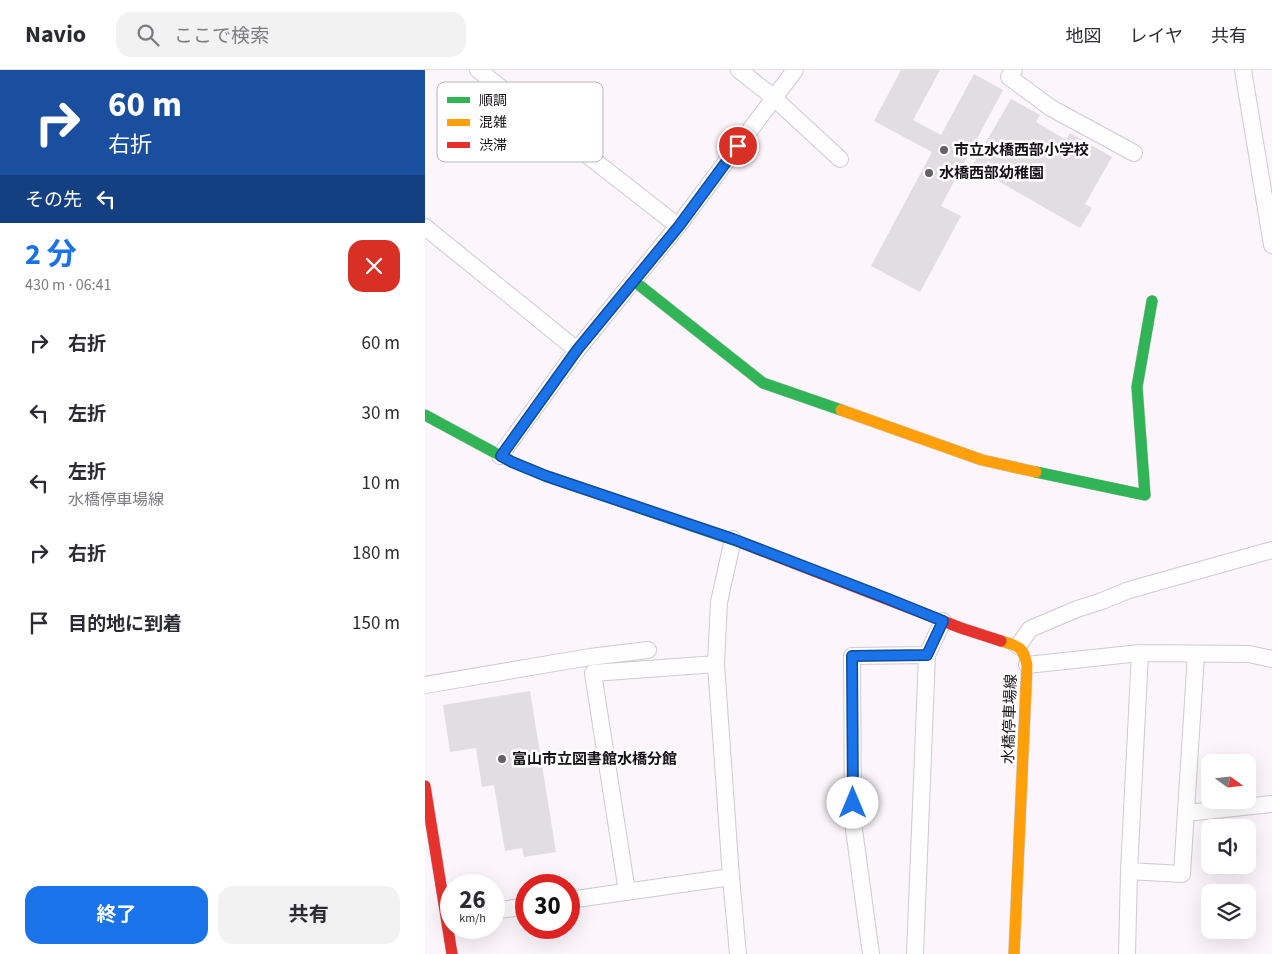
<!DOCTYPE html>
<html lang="ja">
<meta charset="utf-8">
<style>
:root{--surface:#fff;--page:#f2f2f3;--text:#2b2b33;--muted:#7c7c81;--line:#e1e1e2;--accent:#1a73e8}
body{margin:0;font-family:"Source Sans 3","Noto Sans JP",sans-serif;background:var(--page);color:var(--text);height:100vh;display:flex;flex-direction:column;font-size:19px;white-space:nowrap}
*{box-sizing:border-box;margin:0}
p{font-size:16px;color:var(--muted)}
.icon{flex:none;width:28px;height:28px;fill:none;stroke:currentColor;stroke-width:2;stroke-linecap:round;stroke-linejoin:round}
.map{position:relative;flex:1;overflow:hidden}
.panel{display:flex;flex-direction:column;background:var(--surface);width:425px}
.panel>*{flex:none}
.hud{background:#1a4fa0;color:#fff;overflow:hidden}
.needle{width:32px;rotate:105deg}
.fabs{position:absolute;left:776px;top:684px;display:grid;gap:10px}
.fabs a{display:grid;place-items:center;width:55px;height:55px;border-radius:10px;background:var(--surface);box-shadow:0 5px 20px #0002;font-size:25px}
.speed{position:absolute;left:15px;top:804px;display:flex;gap:10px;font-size:25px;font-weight:700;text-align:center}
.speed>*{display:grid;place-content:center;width:65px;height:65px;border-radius:50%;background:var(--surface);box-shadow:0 5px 20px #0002;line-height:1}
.speed small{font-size:12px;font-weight:400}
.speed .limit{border:8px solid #d22;background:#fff;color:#111}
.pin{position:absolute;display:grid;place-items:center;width:42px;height:42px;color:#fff;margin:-21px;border:2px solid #fff;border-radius:50%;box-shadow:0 1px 5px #0007}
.me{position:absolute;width:55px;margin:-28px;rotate:0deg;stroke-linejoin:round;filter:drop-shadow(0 0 4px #0008)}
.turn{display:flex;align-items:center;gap:18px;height:105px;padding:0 25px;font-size:22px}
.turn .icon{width:65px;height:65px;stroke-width:2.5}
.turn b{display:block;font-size:35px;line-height:42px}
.then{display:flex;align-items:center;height:48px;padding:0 25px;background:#0003;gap:10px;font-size:19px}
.round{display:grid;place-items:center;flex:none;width:52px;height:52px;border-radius:15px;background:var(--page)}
.head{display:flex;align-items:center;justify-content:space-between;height:85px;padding:0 25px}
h1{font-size:30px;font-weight:700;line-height:38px;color:var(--accent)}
.button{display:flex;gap:10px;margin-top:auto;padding:10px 25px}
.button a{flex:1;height:58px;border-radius:15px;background:var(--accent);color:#fff;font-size:20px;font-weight:700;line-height:58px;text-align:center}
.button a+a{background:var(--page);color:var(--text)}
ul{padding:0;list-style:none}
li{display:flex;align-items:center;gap:15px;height:70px;padding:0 25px}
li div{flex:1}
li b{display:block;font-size:19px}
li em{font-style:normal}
header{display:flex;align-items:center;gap:30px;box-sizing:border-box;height:70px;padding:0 25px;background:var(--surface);border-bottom:1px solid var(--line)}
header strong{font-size:24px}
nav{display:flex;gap:28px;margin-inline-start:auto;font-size:18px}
.search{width:350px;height:45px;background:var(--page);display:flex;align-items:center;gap:12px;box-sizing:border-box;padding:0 18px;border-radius:15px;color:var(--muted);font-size:19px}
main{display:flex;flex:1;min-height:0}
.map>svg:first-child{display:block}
</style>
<header>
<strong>Navio</strong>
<div class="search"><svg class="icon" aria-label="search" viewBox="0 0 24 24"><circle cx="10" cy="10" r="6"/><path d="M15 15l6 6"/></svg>ここで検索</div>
<nav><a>地図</a><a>レイヤ</a><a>共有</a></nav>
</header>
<main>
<section class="panel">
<div class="hud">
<div class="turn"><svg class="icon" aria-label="right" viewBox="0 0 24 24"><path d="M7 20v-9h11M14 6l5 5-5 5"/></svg><div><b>60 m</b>右折</div></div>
<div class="then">その先<svg class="icon" aria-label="left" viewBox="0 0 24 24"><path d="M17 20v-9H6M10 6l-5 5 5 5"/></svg></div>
</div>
<div class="head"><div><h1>2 分</h1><p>430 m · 06:41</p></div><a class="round" style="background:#d93025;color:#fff"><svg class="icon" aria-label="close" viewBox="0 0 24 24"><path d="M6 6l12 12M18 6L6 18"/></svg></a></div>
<ul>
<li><svg class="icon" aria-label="right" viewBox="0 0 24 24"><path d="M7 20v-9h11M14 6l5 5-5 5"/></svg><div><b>右折</b></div><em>60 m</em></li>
<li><svg class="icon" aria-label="left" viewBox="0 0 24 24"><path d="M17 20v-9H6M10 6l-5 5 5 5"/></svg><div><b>左折</b></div><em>30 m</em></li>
<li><svg class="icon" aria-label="left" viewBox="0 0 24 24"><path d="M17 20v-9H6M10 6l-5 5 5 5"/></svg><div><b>左折</b><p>水橋停車場線</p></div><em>10 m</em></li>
<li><svg class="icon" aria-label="right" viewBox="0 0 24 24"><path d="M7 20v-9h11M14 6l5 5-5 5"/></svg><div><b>右折</b></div><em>180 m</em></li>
<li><svg class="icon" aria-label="arrive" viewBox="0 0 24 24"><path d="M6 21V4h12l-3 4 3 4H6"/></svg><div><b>目的地に到着</b></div><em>150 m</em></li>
</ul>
<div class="button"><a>終了</a><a>共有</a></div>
</section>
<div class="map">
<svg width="847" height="884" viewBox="0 0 847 884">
<rect width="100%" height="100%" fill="#fcf6fc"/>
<path fill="#e1dde1" d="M 476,0 L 515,0 L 488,50 L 516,65 L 549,4 L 578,20 L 516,136 L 536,146 L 495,222 L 446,196 L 507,82 L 449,51 Z
M 586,29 L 615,45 L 611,52 L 641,70 L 645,63 L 687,87 L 660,134 L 667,138 L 655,158 L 547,96 Z
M 105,621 L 131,782 L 99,787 L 97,778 L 80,781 L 69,715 L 57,717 L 51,678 L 25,682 L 18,635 Z"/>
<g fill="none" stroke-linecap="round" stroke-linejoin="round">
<g stroke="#cecace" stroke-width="18">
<path id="street" d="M 53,0 L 253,156
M 314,0 L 348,27 L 415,89
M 589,0 L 584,7 L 626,38 L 709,83
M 818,0 L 847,175
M 0,157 L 152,280
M 75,386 L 152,280 L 253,156 L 370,0
M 308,469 L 294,532 L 291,594 L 306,807 L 313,884
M 593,576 L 605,559 L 652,539 L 677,531 L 704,520 L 847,480
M 602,595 L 715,583 L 824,584 L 847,589
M 0,615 L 165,587 L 223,580
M 761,743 L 847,734
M 704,801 L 757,804 L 771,584
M 202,822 L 168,603 L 291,594
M 144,830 L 306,807
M 69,841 L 101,836
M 446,884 L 428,752 L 427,586 L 502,585 L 518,551
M 490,884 L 502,585
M 702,884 L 704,801 L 715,583"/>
</g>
<g stroke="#cecace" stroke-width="12">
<path id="fast" d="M 209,211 L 338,313 L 416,340
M 0,345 L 87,392 L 121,406 L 317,473
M 611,402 L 720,425 L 712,317 L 727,231"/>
</g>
<g stroke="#cecace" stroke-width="12">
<path id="slow" d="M 416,340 L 557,390 L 611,402
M 576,571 C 593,576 598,576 602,595 L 589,884"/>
</g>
<g stroke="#cecace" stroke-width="12">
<path id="jam" d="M 317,473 L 536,558 L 576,571
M 0,716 L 27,884"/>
</g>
<use href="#street" stroke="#fffeff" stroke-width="16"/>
<use href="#fast" stroke="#30b455" stroke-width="11"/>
<use href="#slow" stroke="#ff9f0a" stroke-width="11"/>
<use href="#jam" stroke="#e5322d" stroke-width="11"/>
</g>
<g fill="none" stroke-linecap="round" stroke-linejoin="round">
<g stroke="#114b97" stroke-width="12">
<path id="route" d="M 313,76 L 254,156 L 152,280 L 76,386 L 87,392 L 121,406 L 308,469 L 461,528 L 518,551 L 502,585 L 427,586 L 428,733"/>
</g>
<use href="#route" stroke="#1a73e8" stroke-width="9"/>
</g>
<g fill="#666166" stroke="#fff" stroke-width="2">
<circle cx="519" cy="80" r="5"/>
<circle cx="504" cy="103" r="5"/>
<circle cx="77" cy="689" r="5"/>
</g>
<g text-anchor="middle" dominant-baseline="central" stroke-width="5" stroke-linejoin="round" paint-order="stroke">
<g font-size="15" font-weight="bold" fill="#151115" stroke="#fff" text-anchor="start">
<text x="529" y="80">市立水橋西部小学校</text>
<text x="514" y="103">水橋西部幼稚園</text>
<text x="87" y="689">富山市立図書館水橋分館</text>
</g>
<g font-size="15" fill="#151115" stroke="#fff">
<text transform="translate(585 649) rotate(-88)">水橋停車場線</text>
</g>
</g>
<rect x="12" y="12" width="166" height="80" rx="8" fill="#fff" stroke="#b9b8b9" stroke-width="1"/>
<rect x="22" y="27" width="23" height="6" fill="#30b455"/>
<rect x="22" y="49" width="23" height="7" fill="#ff9f0a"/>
<rect x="22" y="72" width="23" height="6" fill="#e5322d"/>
<g font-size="14" fill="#151115">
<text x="54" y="35">順調</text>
<text x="54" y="57">混雑</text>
<text x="54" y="80">渋滞</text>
</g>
</svg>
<div class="fabs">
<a><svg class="needle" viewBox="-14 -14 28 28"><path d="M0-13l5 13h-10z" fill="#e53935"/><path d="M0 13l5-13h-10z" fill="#7c7c81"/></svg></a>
<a><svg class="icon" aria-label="sound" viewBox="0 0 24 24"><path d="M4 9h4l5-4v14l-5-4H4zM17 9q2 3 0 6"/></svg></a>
<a><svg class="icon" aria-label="layers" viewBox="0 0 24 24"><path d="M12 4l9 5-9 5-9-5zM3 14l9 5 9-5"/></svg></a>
</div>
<div class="speed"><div>26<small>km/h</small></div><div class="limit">30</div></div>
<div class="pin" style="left:313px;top:76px;background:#d93025"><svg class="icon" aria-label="arrive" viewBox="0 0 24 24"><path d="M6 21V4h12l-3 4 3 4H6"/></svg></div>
<svg class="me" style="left:428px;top:733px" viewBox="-20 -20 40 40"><circle r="19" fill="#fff"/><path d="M0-13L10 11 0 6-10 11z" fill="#1a73e8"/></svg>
</div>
</main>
